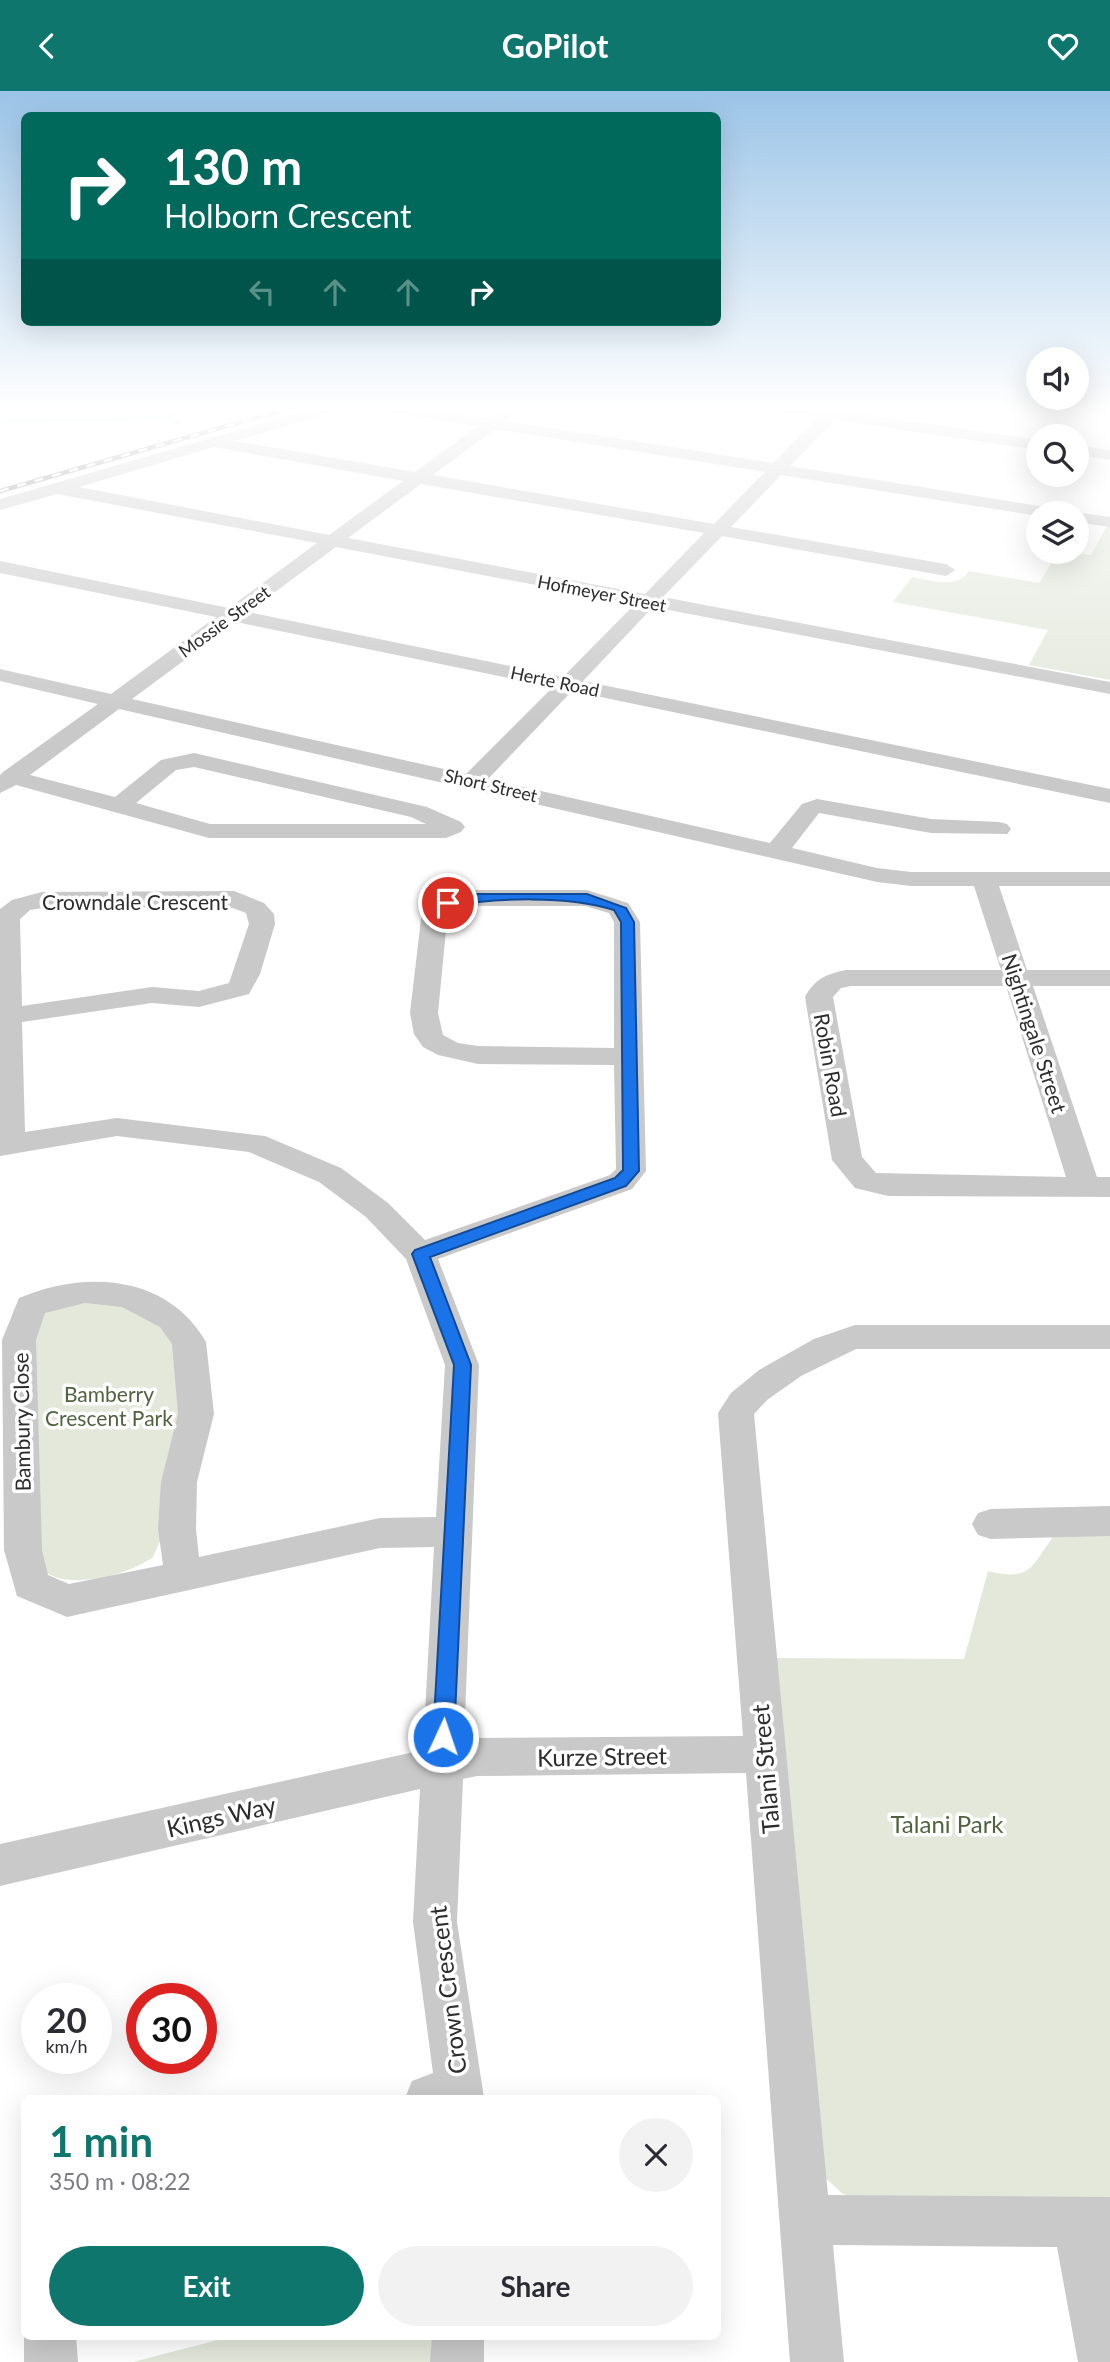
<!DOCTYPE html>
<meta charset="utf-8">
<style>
:root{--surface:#fff;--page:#f2f2f3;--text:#2b2b33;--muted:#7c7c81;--accent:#0f766e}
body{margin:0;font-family:Lato,sans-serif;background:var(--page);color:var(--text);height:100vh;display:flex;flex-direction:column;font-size:26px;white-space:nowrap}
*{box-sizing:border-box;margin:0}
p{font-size:23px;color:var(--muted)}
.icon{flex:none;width:38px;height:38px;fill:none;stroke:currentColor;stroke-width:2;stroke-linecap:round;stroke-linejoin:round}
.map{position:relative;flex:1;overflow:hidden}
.side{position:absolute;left:21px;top:2004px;width:700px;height:245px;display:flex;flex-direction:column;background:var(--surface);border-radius:10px;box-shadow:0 7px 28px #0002}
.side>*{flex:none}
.hud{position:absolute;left:21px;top:21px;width:700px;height:214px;border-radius:10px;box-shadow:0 7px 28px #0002;background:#00695c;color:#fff;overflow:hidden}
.tools{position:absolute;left:1026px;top:256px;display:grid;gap:14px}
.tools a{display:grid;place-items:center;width:63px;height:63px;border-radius:50%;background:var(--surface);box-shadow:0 7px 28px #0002;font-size:35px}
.speed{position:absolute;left:21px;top:1892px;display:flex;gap:14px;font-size:35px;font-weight:700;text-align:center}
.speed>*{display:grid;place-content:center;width:91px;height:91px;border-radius:50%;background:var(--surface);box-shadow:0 7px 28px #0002;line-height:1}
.speed small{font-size:18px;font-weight:400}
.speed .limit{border:10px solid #d22;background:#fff;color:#111}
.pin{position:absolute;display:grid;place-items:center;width:60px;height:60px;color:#fff;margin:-30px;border:4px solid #fff;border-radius:50%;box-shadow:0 2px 7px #0007}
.me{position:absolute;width:77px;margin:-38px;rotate:3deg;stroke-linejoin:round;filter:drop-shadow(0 0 5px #0008)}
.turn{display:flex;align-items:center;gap:24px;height:147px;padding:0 28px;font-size:32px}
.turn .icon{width:91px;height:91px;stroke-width:2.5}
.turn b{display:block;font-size:49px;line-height:60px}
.lanes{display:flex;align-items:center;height:66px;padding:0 28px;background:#0003;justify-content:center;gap:35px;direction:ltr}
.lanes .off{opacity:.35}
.round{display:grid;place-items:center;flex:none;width:74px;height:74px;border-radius:37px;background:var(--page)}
.summary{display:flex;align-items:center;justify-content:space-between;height:119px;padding:0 28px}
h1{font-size:42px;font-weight:700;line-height:52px;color:var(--accent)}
.button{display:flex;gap:14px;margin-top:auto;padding:14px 28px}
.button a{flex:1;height:80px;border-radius:42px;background:var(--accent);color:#fff;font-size:28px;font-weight:700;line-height:80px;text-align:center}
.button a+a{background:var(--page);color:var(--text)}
header{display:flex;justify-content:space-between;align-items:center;height:91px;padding:0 28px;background:var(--accent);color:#fff;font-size:32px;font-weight:700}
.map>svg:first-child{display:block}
</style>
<header><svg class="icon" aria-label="back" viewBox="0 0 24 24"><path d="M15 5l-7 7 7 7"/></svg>GoPilot<svg class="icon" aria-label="heart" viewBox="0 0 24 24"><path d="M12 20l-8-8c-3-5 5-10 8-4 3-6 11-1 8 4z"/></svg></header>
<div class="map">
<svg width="1110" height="2271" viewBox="0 0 1110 2271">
<rect width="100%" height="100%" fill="#fff"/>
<path fill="#e3e8db" d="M 1107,435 L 1110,436 L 1110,589 L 1029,574 L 1048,539 L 893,511 L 912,486 C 929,489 958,499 969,480 L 1039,492 L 1059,460 L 1091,464 Z
M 106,1208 L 157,1231 L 173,1254 L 183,1311 L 162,1446 L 153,1466 C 130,1484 64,1501 42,1478 L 32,1247 L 38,1221 Z
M 1110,1439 L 1110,2106 L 862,2107 L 843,2103 L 822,2084 L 766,1567 L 964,1568 L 988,1480 C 1032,1491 1031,1475 1053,1446 Z
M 233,2245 L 436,2245 L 434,2271 L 133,2271 Z"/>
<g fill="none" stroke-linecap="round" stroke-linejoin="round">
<path stroke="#c9dce6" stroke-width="5" d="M 178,316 L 170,327 L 178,331
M 0,330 L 170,327"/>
<path fill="#c9c9c9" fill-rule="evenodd" d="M 318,316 L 342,316 L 340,319 L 235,350 L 415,381 L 478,335 L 388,321 L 380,316 L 416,316 L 489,327 L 502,320 L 510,325 L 506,330 L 773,372 L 819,326 L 781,321 L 773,316 L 846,316 L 843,320 L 1038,349 L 1038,359 L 835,329 L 790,375 L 1052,417 L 1061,422 L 1038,422 L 1038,425 L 781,384 L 731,436 L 946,473 L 955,479 L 946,485 L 722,445 L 663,506 L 1110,591 L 1110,603 L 653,516 L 583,590 L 1110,698 L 1110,712 L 572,600 L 488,688 L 770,752 L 802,713 L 817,708 L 931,728 L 999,731 L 1007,733 L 1011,738 L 1007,743 L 931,742 L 819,722 L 792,757 L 877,777 L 911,781 L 1110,781 L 1110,795 L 999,795 L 1027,879 L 1110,879 L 1110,895 L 1033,895 L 1097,1086 L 1110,1086 L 1110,1106 L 888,1105 L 855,1097 L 832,1069 L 805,906 C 815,888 826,883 846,879 L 1001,879 L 974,795 L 911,795 L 877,791 L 119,618 L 30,684 L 115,706 L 161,669 L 194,662 L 427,716 L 461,731 L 465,736 L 461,741 L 446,747 L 209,747 L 16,694 L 0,702 L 0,684 L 3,681 L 98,613 L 0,590 L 0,578 L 111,603 L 216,526 L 0,482 L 0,470 L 229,517 L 317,452 L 57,403 L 0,419 L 0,408 ZM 495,338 L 765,381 L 714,433 L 433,384 ZM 214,356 L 403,390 L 329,444 L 79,396 ZM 421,393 L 704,442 L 645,503 L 348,447 ZM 336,456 L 635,513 L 563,586 L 248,521 ZM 236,531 L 553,596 L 466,683 L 132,608 ZM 194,676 L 411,726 L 426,733 L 210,733 L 136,712 L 176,679 ZM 851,895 L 1006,895 L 1066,1086 L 876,1082 L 862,1066 L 833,906 L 841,897 Z
M 1076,354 L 1110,359 L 1110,369 L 1076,364 Z
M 1076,421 L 1110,426 L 1110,436 L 1076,431 L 1076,422 L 1071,422 Z
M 473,799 L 587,799 L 628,812 L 640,831 L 646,1080 L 632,1098 L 438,1168 L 479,1274 L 464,1650 L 477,1647 L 743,1645 L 718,1322 L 731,1302 L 759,1279 L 814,1248 L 855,1234 L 1110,1234 L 1110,1258 L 856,1258 L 801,1285 L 767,1309 L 754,1323 L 828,2104 L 1110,2106 L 1110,2271 L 1078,2271 L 1057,2156 L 833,2154 L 844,2271 L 790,2271 L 746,1682 L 477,1685 L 463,1688 L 457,1831 L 484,2007 L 405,2007 L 412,1990 L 433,1982 L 413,1831 L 420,1698 L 0,1795 L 0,1753 L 423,1659 L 434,1456 L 380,1457 L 67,1526 L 17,1505 L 4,1459 L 2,1249 L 19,1207 C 85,1179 167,1183 206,1251 L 214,1323 L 197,1391 L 196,1438 L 199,1466 L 380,1427 L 436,1426 L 445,1274 L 406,1168 L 366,1126 L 319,1091 L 249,1061 L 117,1045 L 0,1065 L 0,818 L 12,809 L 42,801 L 234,800 L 264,812 L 274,823 L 275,833 L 260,883 L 249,903 L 199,916 L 152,912 L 22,931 L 25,1041 L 117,1027 L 265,1045 L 341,1077 L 388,1112 L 425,1149 L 610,1084 L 616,1078 L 614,974 L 478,973 L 438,964 L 423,956 L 414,943 L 410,922 L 421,828 L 439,807 ZM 473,815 L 585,815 L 609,822 L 614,831 L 614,957 L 478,955 L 458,952 L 443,944 L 438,922 L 447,829 L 457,818 ZM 230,816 L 246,822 L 249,833 L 229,892 L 199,900 L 152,896 L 22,915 L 20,828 L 30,819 L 42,817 ZM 85,1212 L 122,1216 L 160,1236 L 172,1253 L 178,1323 L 161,1391 L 158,1438 L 163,1474 L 69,1493 L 48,1484 L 42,1459 L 36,1249 L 45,1222 Z
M 1110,1415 L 1110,1445 L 991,1448 L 978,1444 L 972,1433 L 978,1422 L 991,1418 Z
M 24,2243 L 76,2245 L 78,2271 L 24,2271 Z
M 432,2245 L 484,2245 L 484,2271 L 430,2271 Z"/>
<g stroke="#818181" stroke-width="4.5">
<path id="rail" d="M 0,400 L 293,316"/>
</g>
<use href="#rail" stroke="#fff" stroke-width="2.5" stroke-dasharray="9" stroke-linecap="butt"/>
</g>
<linearGradient id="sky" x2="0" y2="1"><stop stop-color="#9bc4e7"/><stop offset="0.5" stop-color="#fff"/><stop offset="1" stop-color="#fff" stop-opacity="0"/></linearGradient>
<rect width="1110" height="634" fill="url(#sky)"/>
<path fill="#1a73e8" stroke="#114b97" stroke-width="2" d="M 473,803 L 587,803 L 626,817 L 634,831 L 639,1080 L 626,1095 L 430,1166 L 471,1274 L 454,1646 L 450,1653 L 443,1656 L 436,1653 L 433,1646 L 454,1274 L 412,1163 L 415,1159 L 615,1087 L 623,1079 L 621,831 L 614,819 C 567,804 497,807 448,815 L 441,812 Z"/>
<g text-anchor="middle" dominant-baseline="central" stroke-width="7" stroke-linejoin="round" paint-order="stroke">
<g font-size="18" fill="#2c2c2c" stroke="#fff">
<text transform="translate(602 502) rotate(11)">Hofmeyer Street</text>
<text transform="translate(224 530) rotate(-36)">Mossie Street</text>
<text transform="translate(555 590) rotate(12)">Herte Road</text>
<text transform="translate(491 694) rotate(13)">Short Street</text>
</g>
<g font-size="21" fill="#2c2c2c" stroke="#fff">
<text x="135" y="810">Crowndale Crescent</text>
<text transform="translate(1035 942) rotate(72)">Nightingale Street</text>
<text transform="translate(831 974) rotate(80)">Robin Road</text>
<text transform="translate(21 1331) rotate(-91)">Bambury Close</text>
</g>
<g font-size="21" fill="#51623f" stroke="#fff">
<text x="109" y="1302">Bamberry<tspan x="109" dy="24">Crescent Park</tspan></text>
</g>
<g font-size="24" fill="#2c2c2c" stroke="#fff">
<text transform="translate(602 1665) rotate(-1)">Kurze Street</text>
<text transform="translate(765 1678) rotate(-95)">Talani Street</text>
<text transform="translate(221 1725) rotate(-13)">Kings Way</text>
<text transform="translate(447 1899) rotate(-97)">Crown Crescent</text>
</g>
<g font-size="24" fill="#51623f" stroke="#fff">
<text x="947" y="1732">Talani Park</text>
</g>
</g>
</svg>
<div class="tools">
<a><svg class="icon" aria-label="sound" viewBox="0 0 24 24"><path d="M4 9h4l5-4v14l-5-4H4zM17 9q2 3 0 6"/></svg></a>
<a><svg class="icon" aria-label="search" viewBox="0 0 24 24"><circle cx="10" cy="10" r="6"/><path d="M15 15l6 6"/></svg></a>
<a><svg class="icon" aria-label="layers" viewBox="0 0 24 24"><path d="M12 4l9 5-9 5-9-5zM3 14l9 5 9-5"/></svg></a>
</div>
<div class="speed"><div>20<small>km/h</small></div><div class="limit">30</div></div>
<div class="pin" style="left:448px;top:812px;background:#d93025"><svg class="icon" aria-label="arrive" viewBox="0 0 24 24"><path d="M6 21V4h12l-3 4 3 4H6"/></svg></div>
<svg class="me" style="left:443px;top:1646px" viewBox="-20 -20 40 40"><circle r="17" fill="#1a73e8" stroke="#fff" stroke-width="3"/><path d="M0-11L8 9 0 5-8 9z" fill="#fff"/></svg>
<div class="hud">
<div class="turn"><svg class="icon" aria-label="right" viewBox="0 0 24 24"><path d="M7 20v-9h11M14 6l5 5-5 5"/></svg><div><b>130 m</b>Holborn Crescent</div></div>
<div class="lanes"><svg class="icon off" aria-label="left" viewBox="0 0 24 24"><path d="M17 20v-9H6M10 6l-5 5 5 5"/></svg><svg class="icon off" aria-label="ahead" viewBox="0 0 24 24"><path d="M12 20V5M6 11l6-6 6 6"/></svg><svg class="icon off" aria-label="ahead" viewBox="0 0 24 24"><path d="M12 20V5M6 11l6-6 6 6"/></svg><svg class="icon" aria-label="right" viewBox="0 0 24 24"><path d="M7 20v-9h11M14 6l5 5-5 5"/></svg></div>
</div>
<section class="side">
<div class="summary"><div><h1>1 min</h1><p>350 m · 08:22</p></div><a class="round"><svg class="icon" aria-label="close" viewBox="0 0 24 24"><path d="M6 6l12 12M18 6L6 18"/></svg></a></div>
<div class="button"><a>Exit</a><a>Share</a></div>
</section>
</div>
